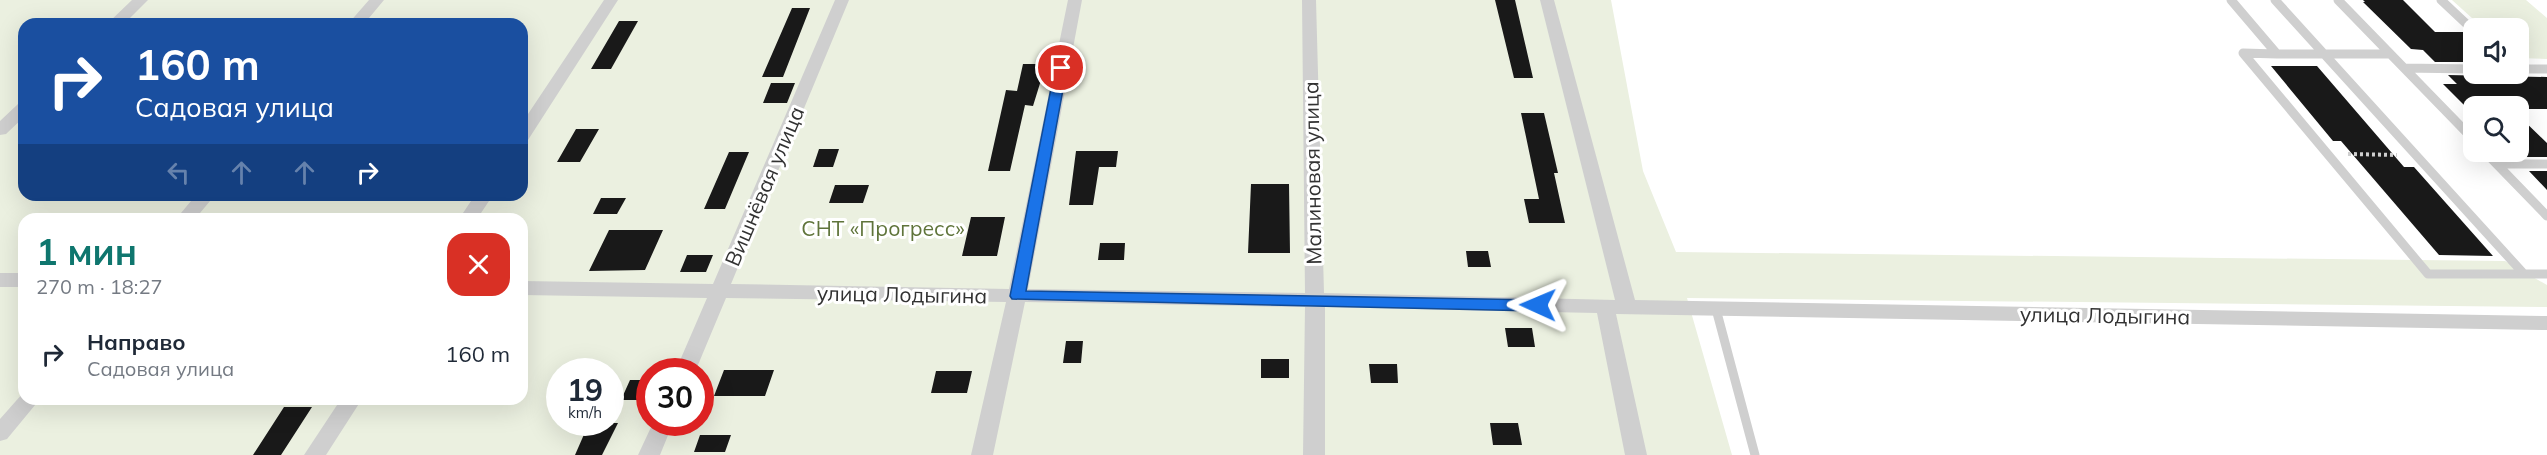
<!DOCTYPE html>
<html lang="ru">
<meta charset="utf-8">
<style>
:root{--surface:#fff;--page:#f6f6f7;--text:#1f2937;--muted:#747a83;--accent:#0f766e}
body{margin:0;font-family:Mulish,sans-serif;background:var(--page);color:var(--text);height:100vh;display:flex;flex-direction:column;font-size:22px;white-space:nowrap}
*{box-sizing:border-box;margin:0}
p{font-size:20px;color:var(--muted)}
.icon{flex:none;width:33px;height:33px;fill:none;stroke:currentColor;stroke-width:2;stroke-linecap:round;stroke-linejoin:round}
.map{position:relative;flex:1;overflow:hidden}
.side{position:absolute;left:18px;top:213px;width:510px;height:192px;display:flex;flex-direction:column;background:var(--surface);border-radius:18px;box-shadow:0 6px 24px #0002}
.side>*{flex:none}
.guide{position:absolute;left:18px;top:18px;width:510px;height:183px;border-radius:18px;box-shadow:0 6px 24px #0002;background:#1a4fa0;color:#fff;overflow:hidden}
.fabs{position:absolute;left:2463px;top:18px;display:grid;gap:12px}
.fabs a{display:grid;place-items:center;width:66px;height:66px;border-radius:12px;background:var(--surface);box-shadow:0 6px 24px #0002;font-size:30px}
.speed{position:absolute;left:546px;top:358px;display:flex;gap:12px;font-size:30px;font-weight:700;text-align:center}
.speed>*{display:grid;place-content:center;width:78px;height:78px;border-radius:50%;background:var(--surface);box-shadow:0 6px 24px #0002;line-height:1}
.speed small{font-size:15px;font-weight:400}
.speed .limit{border:9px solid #d22;background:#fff;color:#111}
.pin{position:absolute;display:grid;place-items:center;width:51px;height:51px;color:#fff;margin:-26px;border:3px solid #fff;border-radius:50%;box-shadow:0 2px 6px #0007}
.me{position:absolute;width:66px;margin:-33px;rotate:271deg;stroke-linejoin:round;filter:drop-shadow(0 0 4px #0008)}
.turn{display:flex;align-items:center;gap:21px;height:126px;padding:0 18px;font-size:27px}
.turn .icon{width:78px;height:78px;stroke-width:2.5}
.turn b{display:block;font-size:42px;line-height:51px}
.lanes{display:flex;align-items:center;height:57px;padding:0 18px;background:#0003;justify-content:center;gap:30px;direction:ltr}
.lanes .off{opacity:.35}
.round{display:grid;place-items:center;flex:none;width:63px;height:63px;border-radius:18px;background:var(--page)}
.overview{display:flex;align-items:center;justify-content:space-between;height:102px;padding:0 18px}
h1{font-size:36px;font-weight:700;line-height:45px;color:var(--accent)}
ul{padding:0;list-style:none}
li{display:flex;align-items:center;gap:18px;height:78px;padding:0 18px}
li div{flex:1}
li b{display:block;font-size:22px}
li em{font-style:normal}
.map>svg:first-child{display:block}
</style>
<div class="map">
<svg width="2547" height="455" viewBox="0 0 2547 455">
<rect width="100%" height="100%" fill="#fff"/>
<path fill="#ebf0e0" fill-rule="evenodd" d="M 0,0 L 1611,0 L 1643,171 L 1676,252 L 2505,261 L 2547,285 L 2547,307 L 1687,298 L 1732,455 L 0,455 ZM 24,24 L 522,24 L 522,195 L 24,195 ZM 24,219 L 522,219 L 522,399 L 24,399 ZM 560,372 L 610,372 L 610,423 L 560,423 ZM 650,372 L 700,372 L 700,423 L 650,423 Z
M 2452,0 L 2526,0 L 2547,18 L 2547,59 L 2519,58 L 2518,28 L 2483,28 Z"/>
<path fill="#191919" d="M 1495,0 L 1515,0 L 1533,78 L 1514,78 Z
M 2363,0 L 2403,0 L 2435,32 L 2465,32 L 2474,40 L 2474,62 L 2435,62 L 2423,50 L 2411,49 L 2363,2 L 2365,2 Z
M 792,8 L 810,8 L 783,77 L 762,77 Z
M 619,21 L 638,21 L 611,69 L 591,69 Z
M 1023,64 L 1046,64 L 1033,106 L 1025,105 L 1010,171 L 988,171 L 1006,90 L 1017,91 Z
M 2271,66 L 2317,66 L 2404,167 L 2414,167 L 2493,256 L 2439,255 L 2341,141 L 2333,141 Z
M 2448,75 L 2547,77 L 2547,109 L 2518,109 L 2518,106 L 2465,106 L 2443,84 L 2457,84 Z
M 771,83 L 795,83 L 787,103 L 763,103 Z
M 1521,113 L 1544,113 L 1558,173 L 1554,173 L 1565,223 L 1529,223 L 1524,199 L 1539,199 Z
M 2518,115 L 2547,143 L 2547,157 L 2518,157 Z
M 576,129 L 599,129 L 580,162 L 557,162 Z
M 819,149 L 839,149 L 833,167 L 813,167 Z
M 1076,151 L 1118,151 L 1116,167 L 1099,167 L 1093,205 L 1069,205 Z
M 729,152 L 749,152 L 725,209 L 704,209 Z
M 2529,171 L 2547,171 L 2547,190 Z
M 1251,184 L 1289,184 L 1290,253 L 1248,253 Z
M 835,185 L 869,185 L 863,203 L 829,203 Z
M 601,198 L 626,198 L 617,214 L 593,214 Z
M 971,217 L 1005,217 L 997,256 L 962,256 Z
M 609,230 L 663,230 L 645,270 L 589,271 Z
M 1100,243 L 1125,243 L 1124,260 L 1098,260 Z
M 1466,251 L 1488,251 L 1491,267 L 1468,267 Z
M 687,255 L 713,255 L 706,272 L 680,272 Z
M 1505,328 L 1532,328 L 1535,347 L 1508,347 Z
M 1066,341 L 1083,341 L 1081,363 L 1063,363 Z
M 1261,359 L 1289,359 L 1289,378 L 1261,378 Z
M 1369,364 L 1397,364 L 1398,383 L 1371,383 Z
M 724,370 L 774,370 L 765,396 L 714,396 Z
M 936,371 L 972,371 L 967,393 L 931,393 Z
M 630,380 L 650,380 L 650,400 L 621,400 Z
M 284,407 L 312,407 L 281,455 L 253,455 Z
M 589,423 L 618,423 L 602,455 L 575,455 Z
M 1490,423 L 1518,423 L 1522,445 L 1493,445 Z
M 700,435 L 731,435 L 725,452 L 694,452 Z"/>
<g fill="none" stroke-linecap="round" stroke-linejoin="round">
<path stroke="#cfcfcf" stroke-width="4" stroke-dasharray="3 3" stroke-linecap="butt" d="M 2348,154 L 2397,155"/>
<path stroke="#cfcfcf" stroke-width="9" d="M 2231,0 L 2277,54 L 2390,54
M 2275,0 L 2524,274 L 2547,274
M 2338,0 L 2474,140
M 2441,0 L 2474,31
M 2277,54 L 2243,53 L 2428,274 L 2524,274
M 2404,68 L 2474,69
M 2518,69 L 2547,69
M 2485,152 L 2547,216
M 2497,164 L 2547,164
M 1716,309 L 1755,455"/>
<path fill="#cfcfcf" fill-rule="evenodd" d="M 132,0 L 148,0 L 124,24 L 107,24 Z
M 369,0 L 384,0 L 364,24 L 348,24 Z
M 604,0 L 618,0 L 528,140 L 522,141 L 522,123 Z
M 835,0 L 849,0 L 731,284 L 1009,289 L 1068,0 L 1082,0 L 1028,289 L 1305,293 L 1302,0 L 1316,0 L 1324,293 L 1615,300 L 1540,0 L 1554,0 L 1635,300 L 2547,316 L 2547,330 L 1616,314 L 1647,455 L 1625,455 L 1597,313 L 1325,307 L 1325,455 L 1303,455 L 1305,307 L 1025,302 L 993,455 L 971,455 L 1006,302 L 726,298 L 695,372 L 675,372 L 707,298 L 522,295 L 522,281 L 713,284 Z
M 24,103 L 24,117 L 6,134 L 0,135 L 0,121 L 18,104 Z
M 196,195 L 215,195 L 195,219 L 176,219 Z
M 475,195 L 493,195 L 477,219 L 459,219 Z
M 0,273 L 24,273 L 24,287 L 0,287 Z
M 23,393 L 24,399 L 40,399 L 7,439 L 0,441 L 0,419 Z
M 341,399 L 362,399 L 326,455 L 304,455 Z
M 653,423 L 673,423 L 660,455 L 638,455 Z"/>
</g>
<path fill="#1a73e8" stroke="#114b97" stroke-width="1.5" d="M 1061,65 L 1067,68 L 1026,291 L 1538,300 L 1545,305 L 1538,311 L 1012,299 L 1010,296 L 1055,68 Z"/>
<g text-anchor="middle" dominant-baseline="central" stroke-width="6" stroke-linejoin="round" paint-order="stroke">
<g font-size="21" fill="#323232" stroke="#fff">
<text transform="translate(1312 173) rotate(-91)">Малиновая улица</text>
<text transform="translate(764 186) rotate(-67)">Вишнёвая улица</text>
<text transform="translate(902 294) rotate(1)">улица Лодыгина</text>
<text transform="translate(2105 315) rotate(1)">улица Лодыгина</text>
</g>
<g font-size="21" fill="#5f743a" stroke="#fff">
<text x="883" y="228">СНТ «Прогресс»</text>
</g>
</g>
</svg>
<div class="fabs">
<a><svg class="icon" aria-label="sound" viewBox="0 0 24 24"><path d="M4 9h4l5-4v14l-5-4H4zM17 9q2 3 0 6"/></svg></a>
<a><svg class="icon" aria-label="search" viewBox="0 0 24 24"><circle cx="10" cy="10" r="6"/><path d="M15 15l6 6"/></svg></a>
</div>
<div class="speed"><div>19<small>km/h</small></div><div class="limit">30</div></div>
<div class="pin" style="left:1061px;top:68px;background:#d93025"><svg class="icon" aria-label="arrive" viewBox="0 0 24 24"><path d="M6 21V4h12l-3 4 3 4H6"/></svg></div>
<svg class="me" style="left:1538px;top:305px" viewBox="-20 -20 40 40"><path d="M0-17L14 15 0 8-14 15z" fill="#1a73e8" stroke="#fff" stroke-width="4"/></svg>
<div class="guide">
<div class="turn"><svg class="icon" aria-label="right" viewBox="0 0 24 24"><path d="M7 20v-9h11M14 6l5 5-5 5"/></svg><div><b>160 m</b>Садовая улица</div></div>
<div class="lanes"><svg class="icon off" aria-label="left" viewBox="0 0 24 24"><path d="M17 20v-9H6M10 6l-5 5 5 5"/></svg><svg class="icon off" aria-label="ahead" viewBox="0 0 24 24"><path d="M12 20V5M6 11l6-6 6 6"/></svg><svg class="icon off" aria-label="ahead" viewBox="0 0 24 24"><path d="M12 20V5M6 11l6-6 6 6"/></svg><svg class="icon" aria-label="right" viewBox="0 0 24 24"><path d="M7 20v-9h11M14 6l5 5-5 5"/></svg></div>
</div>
<section class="side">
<div class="overview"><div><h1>1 мин</h1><p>270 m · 18:27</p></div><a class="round" style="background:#d93025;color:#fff"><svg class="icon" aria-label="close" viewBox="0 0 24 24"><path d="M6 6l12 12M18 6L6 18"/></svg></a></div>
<ul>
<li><svg class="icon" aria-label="right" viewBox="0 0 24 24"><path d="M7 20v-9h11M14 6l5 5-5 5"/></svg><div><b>Направо</b><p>Садовая улица</p></div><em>160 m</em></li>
</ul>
</section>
</div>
